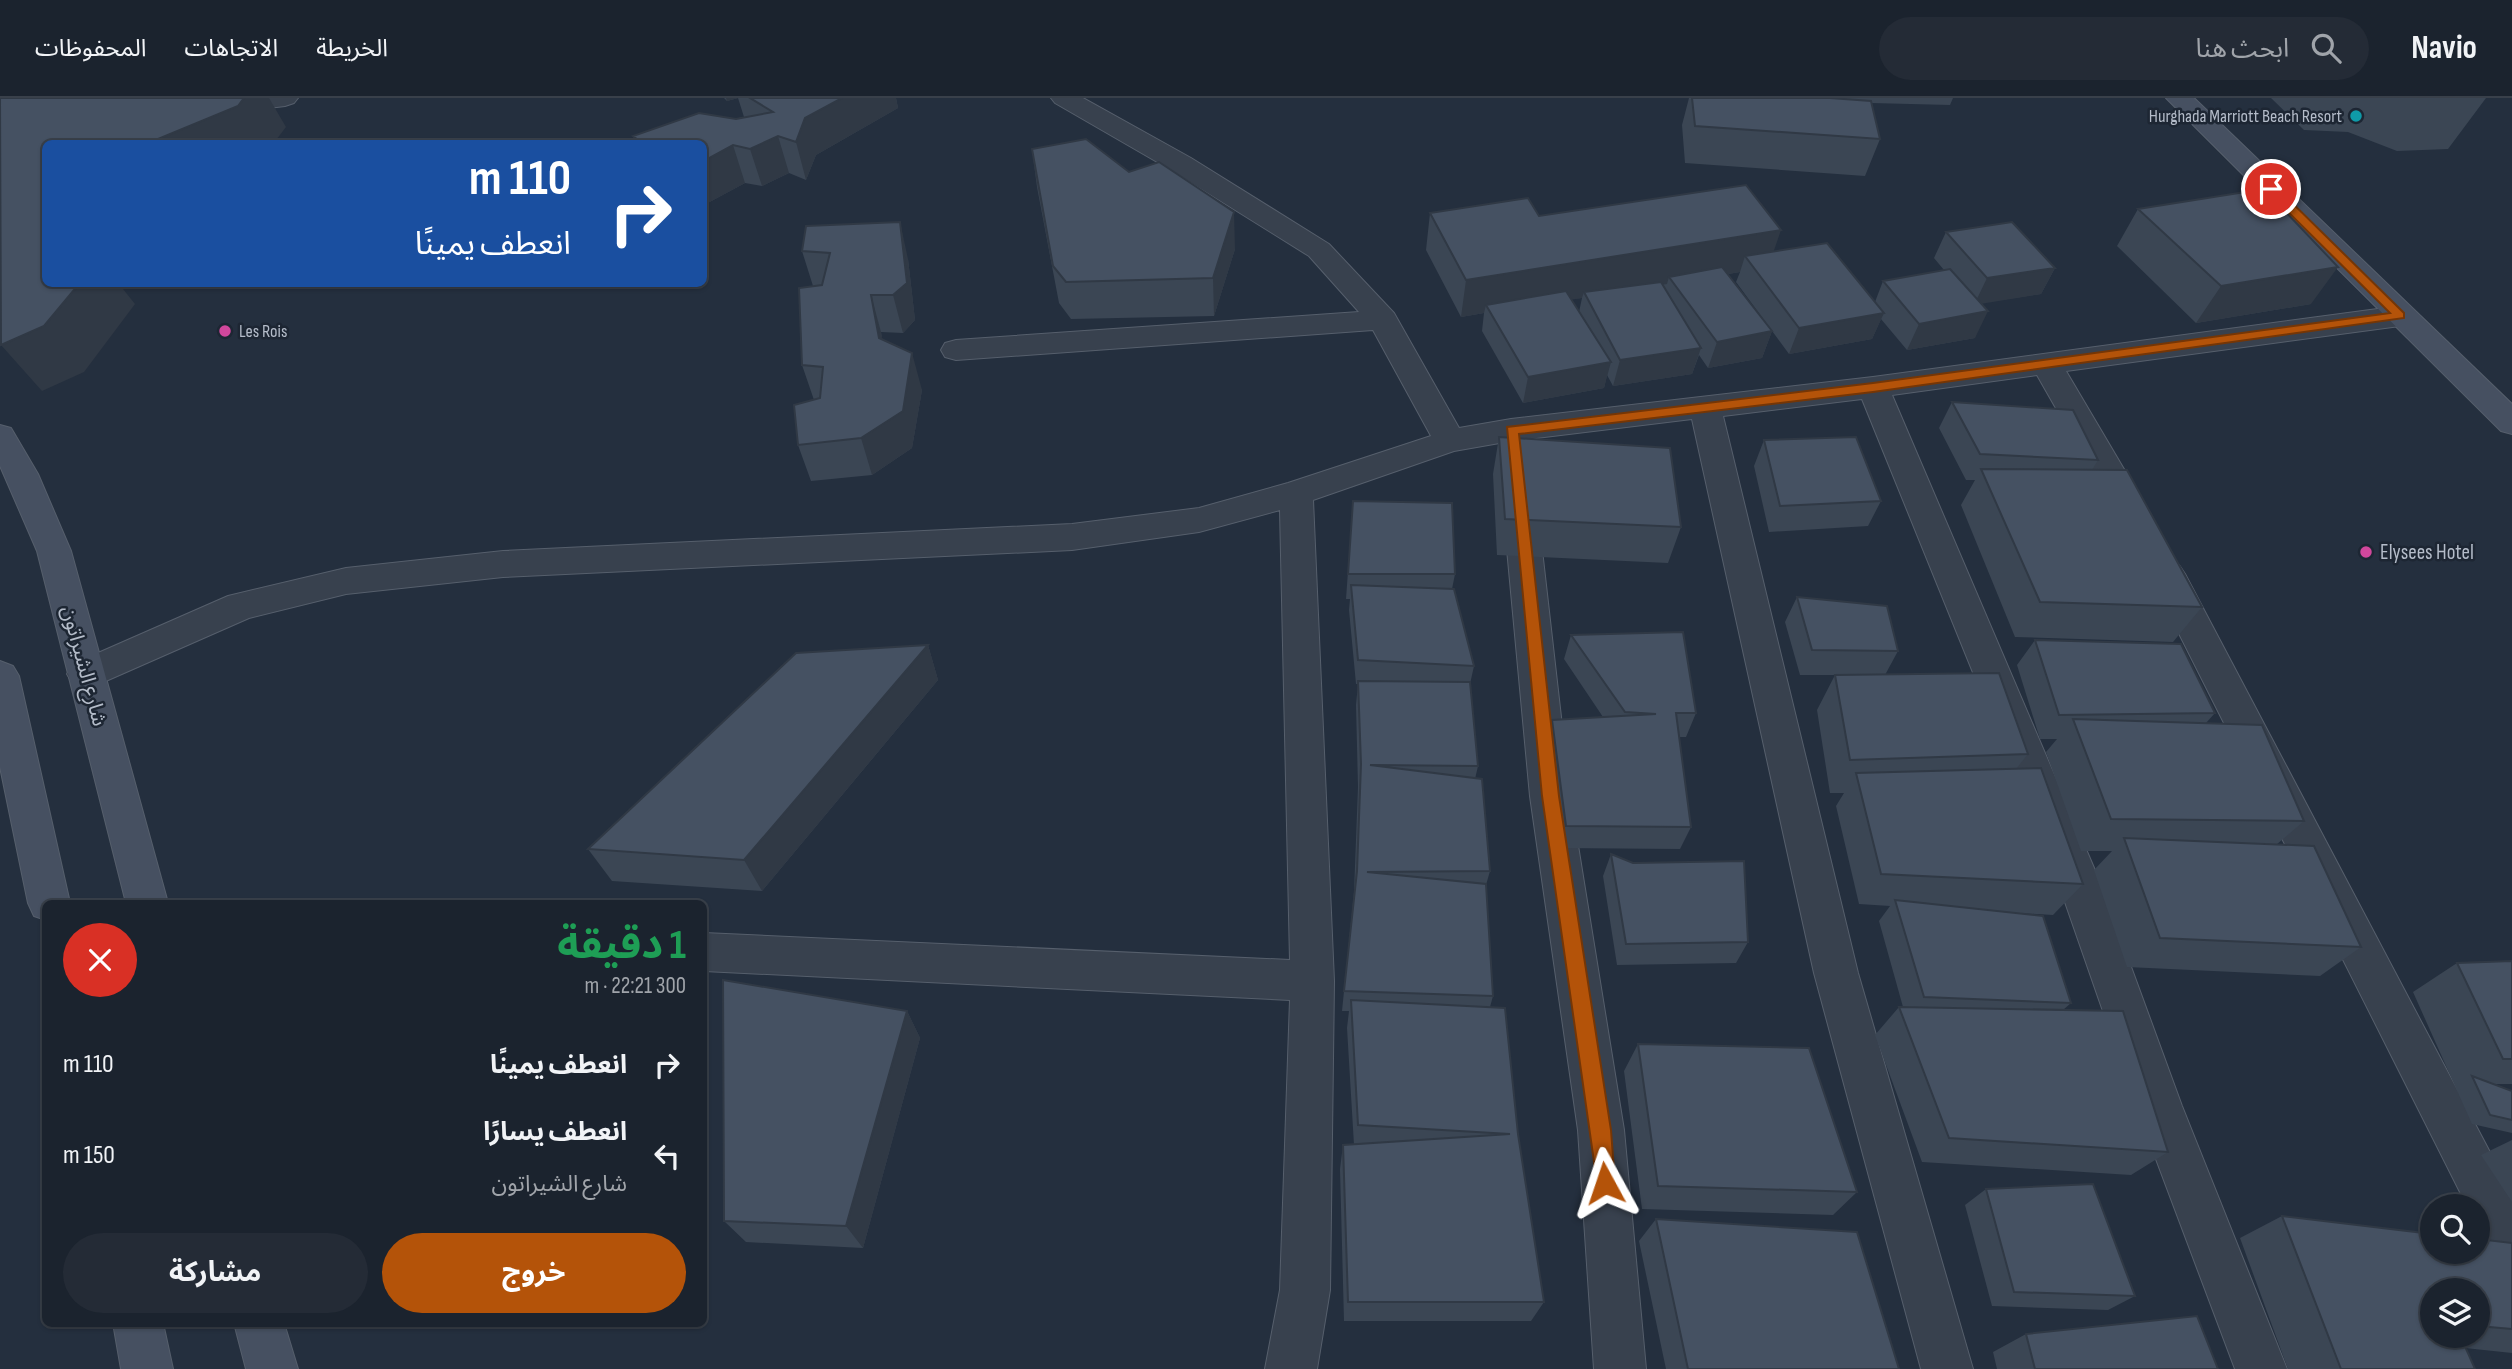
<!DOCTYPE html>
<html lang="ar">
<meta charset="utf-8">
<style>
:root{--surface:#1b232e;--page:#242b36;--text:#f1f3f6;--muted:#a0a4aa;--line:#39404a;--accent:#b45309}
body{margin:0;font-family:"Sofia Sans Condensed","Noto Sans Arabic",sans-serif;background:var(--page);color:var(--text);direction:rtl;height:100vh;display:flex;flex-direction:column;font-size:26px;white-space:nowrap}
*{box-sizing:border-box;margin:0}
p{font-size:23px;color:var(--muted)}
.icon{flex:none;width:38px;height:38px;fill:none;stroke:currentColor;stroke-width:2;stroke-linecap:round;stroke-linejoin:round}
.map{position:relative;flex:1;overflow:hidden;direction:ltr}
.drawer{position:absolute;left:42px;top:802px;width:665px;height:427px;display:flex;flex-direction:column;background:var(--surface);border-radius:10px;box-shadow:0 2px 5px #0004,0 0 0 2px var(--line);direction:rtl}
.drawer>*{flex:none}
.banner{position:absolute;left:42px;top:42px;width:665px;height:147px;border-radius:10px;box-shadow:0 2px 5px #0004,0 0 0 2px var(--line);direction:rtl;background:#1a4fa0;color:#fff;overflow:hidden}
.tools{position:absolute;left:2420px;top:1096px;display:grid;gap:14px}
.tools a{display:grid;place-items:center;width:70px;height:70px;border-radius:50%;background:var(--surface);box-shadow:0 2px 5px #0004,0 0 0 2px var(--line);font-size:35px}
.pin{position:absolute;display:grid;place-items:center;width:60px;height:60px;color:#fff;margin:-30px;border:4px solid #fff;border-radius:50%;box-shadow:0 2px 7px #0007}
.me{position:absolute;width:77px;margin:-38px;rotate:355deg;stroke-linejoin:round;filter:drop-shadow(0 0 5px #0008)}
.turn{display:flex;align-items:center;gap:24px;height:147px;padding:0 21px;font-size:32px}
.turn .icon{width:91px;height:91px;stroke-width:2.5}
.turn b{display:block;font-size:49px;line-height:60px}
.round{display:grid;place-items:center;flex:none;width:74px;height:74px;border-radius:37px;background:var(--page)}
.overview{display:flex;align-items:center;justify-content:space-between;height:119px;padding:0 21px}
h1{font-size:42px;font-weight:700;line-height:52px;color:#1e9e55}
.primary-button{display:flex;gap:14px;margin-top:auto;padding:14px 21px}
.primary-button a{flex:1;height:80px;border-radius:42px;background:var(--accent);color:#fff;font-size:28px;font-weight:700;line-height:80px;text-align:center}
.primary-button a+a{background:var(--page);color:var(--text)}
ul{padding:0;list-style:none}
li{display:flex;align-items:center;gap:21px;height:91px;padding:0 21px}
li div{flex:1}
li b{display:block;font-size:26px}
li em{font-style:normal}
header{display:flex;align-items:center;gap:42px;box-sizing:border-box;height:98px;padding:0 35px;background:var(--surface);border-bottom:2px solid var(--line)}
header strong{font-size:33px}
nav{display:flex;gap:38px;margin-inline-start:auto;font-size:24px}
.search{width:490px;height:63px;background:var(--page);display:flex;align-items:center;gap:18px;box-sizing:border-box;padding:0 24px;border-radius:38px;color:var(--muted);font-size:26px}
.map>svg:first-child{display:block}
</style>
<header>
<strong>Navio</strong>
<div class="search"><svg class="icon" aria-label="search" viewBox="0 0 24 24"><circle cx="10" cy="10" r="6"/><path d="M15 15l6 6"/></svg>ابحث هنا</div>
<nav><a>الخريطة</a><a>الاتجاهات</a><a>المحفوظات</a></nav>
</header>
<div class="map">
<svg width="2512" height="1271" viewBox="0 0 2512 1271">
<rect width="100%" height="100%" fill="#242f3e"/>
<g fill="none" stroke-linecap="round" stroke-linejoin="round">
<g stroke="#565f6c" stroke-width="2">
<path id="street" d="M 217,0 L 298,0 L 294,5 L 285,8 L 217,16 L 208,13 L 204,8 L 208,3 Z
M 1051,0 L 1083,0 L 1191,60 L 1329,146 L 1394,215 L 1459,330 L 1511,321 L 1873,279 L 2400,208 L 2411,211 L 2415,218 L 2411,225 L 2400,228 L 2066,273 L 2151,417 L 2146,426 L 2134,429 L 2122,426 L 2037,277 L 1892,297 L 2100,784 L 2182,1008 L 2287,1271 L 2235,1271 L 2136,1008 L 2058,784 L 1862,301 L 1723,318 L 1858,875 L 1973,1271 L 1921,1271 L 1814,875 L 1692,321 L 1511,343 L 1454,353 L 1313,402 L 1334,883 L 1330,1192 L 1317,1271 L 1265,1271 L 1280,1192 L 1290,902 L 704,873 L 704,835 L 1290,862 L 1280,412 L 1199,434 L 1072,452 L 503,479 L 346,496 L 249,520 L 99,586 L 86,591 L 73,586 L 67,576 L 73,566 L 228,498 L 346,470 L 503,453 L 1072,426 L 1199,410 L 1288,385 L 1431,338 L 1373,232 L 956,262 L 945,259 L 941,252 L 945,245 L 956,242 L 1359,214 L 1309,158 L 1171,72 L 1055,5 Z
M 1520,396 L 1532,399 L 1537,408 L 1570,698 L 1624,1032 L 1646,1271 L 1594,1271 L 1578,1032 L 1530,698 L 1503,408 L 1508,399 Z
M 2167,463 L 2179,467 L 2185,476 L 2512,1096 L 2512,1170 L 2495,1163 L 2478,1130 L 2478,1108 L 2467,1108 L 2149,476 L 2155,467 Z"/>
</g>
<g stroke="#565f6c" stroke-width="2">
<path id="secondary" d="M 2166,0 L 2194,0 L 2512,306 L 2512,336 L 2501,333 Z
M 0,327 L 11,330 L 38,376 L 71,453 L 168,805 L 126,805 L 37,453 L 0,368 Z
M 0,563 L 13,568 L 19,578 L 70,805 L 46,805 L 46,822 L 34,818 L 28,805 L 0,669 Z
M 113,1225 L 163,1225 L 173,1271 L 121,1271 Z
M 234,1225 L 284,1225 L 298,1271 L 246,1271 Z"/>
</g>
<use href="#street" fill="#38414e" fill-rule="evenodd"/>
<use href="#secondary" fill="#465061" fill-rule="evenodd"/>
</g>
<path fill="#3b4654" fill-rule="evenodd" d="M 724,0 L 896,0 L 898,10 L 816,57 L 806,82 L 789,75 L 762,88 L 745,85 L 704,107 L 704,46 L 636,46 L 633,38 L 744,19 L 738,0 L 727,3 Z
M 1689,0 L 1953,0 L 1950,7 L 1871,5 L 1880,41 L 1865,78 L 1685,65 L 1682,27 Z
M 2271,0 L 2486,0 L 2448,51 L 2397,53 L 2348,34 L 2304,32 Z
M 1032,51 L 1129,74 L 1235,151 L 1214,218 L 1071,221 L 1059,205 L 1037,89 Z
M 2138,111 L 2311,206 L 2196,225 L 2117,148 Z
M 1430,115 L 1539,118 L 1774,153 L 1875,204 L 1883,183 L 1944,172 L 1934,160 L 1946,134 L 2055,170 L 2041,196 L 1981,205 L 1975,240 L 1907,252 L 1881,221 L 1872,241 L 1789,256 L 1736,184 L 1740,174 L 1728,176 L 1772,233 L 1762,260 L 1708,270 L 1699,257 L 1692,276 L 1613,288 L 1607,277 L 1604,290 L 1523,305 L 1482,233 L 1484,215 L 1461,219 L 1426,152 ZM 1582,200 L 1579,214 L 1571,201 Z
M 802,153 L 908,161 L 915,222 L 903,235 L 881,234 L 882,242 L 922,292 L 912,350 L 872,377 L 811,383 L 798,347 L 814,302 L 802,267 L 813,188 Z
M 1952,304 L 2098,362 L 2092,372 L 2202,509 L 2173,544 L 2015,539 L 1961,407 L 1975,382 L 1966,382 L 1939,330 Z
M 1499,339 L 1681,429 L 1668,465 L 1497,457 L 1493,376 Z
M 1764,342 L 1881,403 L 1868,428 L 1769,434 L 1754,368 Z
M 1353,403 L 1455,476 L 1452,491 L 1474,568 L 1470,586 L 1478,668 L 1475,681 L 1490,773 L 1486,787 L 1493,898 L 1490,909 L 1518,1036 L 1544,1204 L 1531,1223 L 1344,1223 L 1340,1071 L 1343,1047 L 1354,1047 L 1347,930 L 1349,913 L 1342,913 L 1354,794 L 1358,689 L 1356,607 L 1358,586 L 1356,586 L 1349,512 L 1350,501 L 1346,501 Z
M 1797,499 L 1898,553 L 1885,577 L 2028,656 L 2016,671 L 2083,786 L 2053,817 L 2017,815 L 2071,905 L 2063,912 L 2168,1054 L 2131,1077 L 1922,1064 L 1875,937 L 1899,909 L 1903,909 L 1879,823 L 1890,808 L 1859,806 L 1836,708 L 1844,695 L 1830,695 L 1817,612 L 1835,577 L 1848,577 L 1800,577 L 1785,524 Z
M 1571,537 L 1696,615 L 1686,639 L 1679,639 L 1691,729 L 1680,751 L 1558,750 L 1545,646 L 1552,622 L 1603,619 L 1564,561 Z
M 2035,542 L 2215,615 L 2206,625 L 2304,723 L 2276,747 L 2361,849 L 2320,878 L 2127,869 L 2094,772 L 2112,753 L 2081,753 L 2046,654 L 2057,641 L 2040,641 L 2017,567 Z
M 928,547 L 938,582 L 762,793 L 612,783 L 588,751 Z
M 1611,756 L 1748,844 L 1736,865 L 1617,867 L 1603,778 Z
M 2512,863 L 2512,986 L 2495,986 L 2512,993 L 2512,1035 L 2472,1026 L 2413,894 L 2457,865 Z
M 907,913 L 920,940 L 863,1150 L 746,1144 L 724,1123 Z
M 1638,946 L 1857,1094 L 1833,1117 L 1642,1111 L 1624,973 Z
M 2512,1042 L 2512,1104 L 2481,1057 Z
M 1986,1091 L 2135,1198 L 2108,1212 L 1992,1208 L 1965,1107 Z
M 2282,1118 L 2432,1136 L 2432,1153 L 2478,1153 L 2478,1141 L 2512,1145 L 2512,1231 L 2509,1231 L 2512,1231 L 2512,1255 L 2465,1250 L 2475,1271 L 2288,1271 L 2240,1140 ZM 2432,1192 L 2478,1192 L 2478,1237 L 2432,1237 Z
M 1656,1121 L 1899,1271 L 1666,1271 L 1639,1143 Z
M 2026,1236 L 2218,1271 L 1997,1271 L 1993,1254 Z"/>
<path fill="#303945" d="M 244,0 L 269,0 L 286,29 L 273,46 L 146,46 Z
M 726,0 L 738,0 L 727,3 Z
M 842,0 L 896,0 L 898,10 L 816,57 L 806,82 L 796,44 L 805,20 Z
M 778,38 L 789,75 L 762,88 L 750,51 Z
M 733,47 L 745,85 L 704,107 L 704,63 Z
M 1234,114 L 1235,151 L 1214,218 L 1213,180 Z
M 900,124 L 908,161 L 915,222 L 903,235 L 893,197 Z
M 1781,132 L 1768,170 L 1745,158 L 1740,174 L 1673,185 L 1669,179 L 1667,186 L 1586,199 L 1584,194 L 1582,200 L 1490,214 L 1486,207 L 1484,215 L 1461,219 L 1466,182 Z
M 2338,169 L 2311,206 L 2196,225 L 2221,188 Z
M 2055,170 L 2041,196 L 1974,207 L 1987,180 Z
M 79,186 L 119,186 L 135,206 L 84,274 L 42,293 L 1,247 Z
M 871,197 L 881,234 L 889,277 L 879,240 Z
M 1988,213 L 1975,240 L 1907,252 L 1919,226 Z
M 1884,215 L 1872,241 L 1789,256 L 1799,230 Z
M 1772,233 L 1762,260 L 1708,270 L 1717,244 Z
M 1701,250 L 1692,276 L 1613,288 L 1620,262 Z
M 912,255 L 922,292 L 912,350 L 872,377 L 861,340 Z
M 1611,264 L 1604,290 L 1523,305 L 1528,279 Z
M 928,547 L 938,582 L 762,793 L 744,762 Z
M 907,913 L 920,940 L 863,1150 L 846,1128 Z"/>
<path fill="#455162" stroke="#303945" stroke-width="2" d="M 0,0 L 244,0 L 238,8 L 146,46 L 46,46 L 46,92 L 45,92 L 46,94 L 46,186 L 79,186 L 44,228 L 1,247 Z
M 750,0 L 842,0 L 805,20 L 796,44 L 778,38 L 750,51 L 733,47 L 704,63 L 704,46 L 643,46 L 633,38 L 699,15 L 736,21 L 773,14 Z
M 1692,0 L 1830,0 L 1871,3 L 1880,41 L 1695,28 Z
M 1086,41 L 1129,74 L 1159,64 L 1234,114 L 1213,180 L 1066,184 L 1053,168 L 1032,51 Z
M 1746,87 L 1781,132 L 1466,182 L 1430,115 L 1528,100 L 1539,118 Z
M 2264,91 L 2338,169 L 2221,188 L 2138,111 Z
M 900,124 L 907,185 L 893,197 L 871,197 L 879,240 L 912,255 L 903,313 L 861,340 L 798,347 L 794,307 L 820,300 L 823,269 L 802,267 L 799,190 L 822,187 L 830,155 L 802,153 L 806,128 Z
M 2012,124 L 2055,170 L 1987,180 L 1946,134 Z
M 1827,145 L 1884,215 L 1799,230 L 1745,158 Z
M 1722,169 L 1772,233 L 1717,244 L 1669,179 Z
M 1950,171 L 1988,213 L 1919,226 L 1883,183 Z
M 1661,184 L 1701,250 L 1620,262 L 1584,194 Z
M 1566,193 L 1611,264 L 1528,279 L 1486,207 Z
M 1952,304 L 2073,312 L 2098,362 L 1980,356 Z
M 1499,339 L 1670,350 L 1681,429 L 1505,421 Z
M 1856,339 L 1881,403 L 1780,408 L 1764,342 Z
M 1981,371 L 2127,372 L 2202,509 L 2040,504 Z
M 1353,403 L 1452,405 L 1455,476 L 1348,476 Z
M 1351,487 L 1454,491 L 1474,568 L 1358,562 Z
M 1797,499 L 1887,508 L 1898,553 L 1812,552 Z
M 1683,534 L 1696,615 L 1676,615 L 1691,729 L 1566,728 L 1552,622 L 1656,616 L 1625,614 L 1571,537 Z
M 2035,542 L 2181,546 L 2215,615 L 2059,617 Z
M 928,547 L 744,762 L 588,751 L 796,555 Z
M 1999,575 L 2028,656 L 1850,662 L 1835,577 Z
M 1358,583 L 1470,584 L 1478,668 L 1370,667 L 1482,681 L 1490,773 L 1367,774 L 1486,786 L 1493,898 L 1344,893 L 1357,773 L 1361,666 Z
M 2073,621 L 2262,627 L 2304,723 L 2111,721 Z
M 2041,670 L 2083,786 L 1881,776 L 1856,675 Z
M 2124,740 L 2314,748 L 2361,849 L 2160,840 Z
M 1611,756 L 1633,765 L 1744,763 L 1748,844 L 1626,846 Z
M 1895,802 L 2043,818 L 2071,905 L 1924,899 Z
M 2512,863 L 2512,961 L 2503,961 L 2457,865 Z
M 723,882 L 907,913 L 846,1128 L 724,1123 Z
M 1351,902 L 1505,910 L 1518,1036 L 1544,1204 L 1348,1204 L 1343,1047 L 1510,1036 L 1358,1027 Z
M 1899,909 L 2123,913 L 2168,1054 L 1949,1040 Z
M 1638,946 L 1809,950 L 1857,1094 L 1658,1088 Z
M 2472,978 L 2512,993 L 2512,1022 L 2490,1017 Z
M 2093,1086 L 2135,1198 L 2014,1194 L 1986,1091 Z
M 2282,1118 L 2432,1136 L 2432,1153 L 2478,1153 L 2478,1141 L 2512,1145 L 2512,1231 L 2478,1228 L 2478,1192 L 2432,1192 L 2432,1237 L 2460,1237 L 2475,1271 L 2341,1271 Z
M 1656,1121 L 1857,1134 L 1899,1271 L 1688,1271 Z
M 2197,1218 L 2218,1271 L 2035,1271 L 2026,1236 Z"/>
<path fill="#b45309" stroke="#753606" stroke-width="2" d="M 2267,88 L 2275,88 L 2404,215 L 2404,220 L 1873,294 L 1519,336 L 1559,698 L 1611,1032 L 1615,1085 L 1612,1092 L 1605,1095 L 1598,1092 L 1542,698 L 1507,329 L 1873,285 L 2390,215 L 2267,93 Z"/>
<circle fill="#0f9aa8" stroke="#1d2633" stroke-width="2.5" cx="2356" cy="18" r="7"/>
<g fill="#d1479c" stroke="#1d2633" stroke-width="2.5">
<circle cx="225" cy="233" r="7"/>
<circle cx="2366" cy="454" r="7"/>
</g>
<g text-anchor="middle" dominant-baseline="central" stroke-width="5" stroke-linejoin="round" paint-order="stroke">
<g font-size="18" fill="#b4bcc9" stroke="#1d2633" text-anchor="end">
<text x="2342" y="18">Hurghada Marriott Beach Resort</text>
<text x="239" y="233" text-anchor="start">Les Rois</text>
</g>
<g font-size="21" fill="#b4bcc9" stroke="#1d2633" text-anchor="start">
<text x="2380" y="454">Elysees Hotel</text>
</g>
<g font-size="21" fill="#b4bcc9" stroke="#1d2633">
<text transform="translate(84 568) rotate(75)">شارع الشيراتون</text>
</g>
</g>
</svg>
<div class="tools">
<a><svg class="icon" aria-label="search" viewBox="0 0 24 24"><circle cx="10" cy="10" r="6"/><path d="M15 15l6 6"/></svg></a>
<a><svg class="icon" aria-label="layers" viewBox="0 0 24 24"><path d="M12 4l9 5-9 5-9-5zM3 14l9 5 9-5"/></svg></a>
</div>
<div class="pin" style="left:2271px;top:91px;background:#d93025"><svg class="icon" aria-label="arrive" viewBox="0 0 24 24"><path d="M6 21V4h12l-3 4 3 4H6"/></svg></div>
<svg class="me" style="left:1605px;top:1085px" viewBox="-20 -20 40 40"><path d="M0-17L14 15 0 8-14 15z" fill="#b45309" stroke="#fff" stroke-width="4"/></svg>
<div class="banner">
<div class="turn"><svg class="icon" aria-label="right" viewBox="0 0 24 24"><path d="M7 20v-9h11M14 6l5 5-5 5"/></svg><div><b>110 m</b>انعطف يمينًا</div></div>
</div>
<section class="drawer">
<div class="overview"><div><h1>1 دقيقة</h1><p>300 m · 22:21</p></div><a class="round" style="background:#d93025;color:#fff"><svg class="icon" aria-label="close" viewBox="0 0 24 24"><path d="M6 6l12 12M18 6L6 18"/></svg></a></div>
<ul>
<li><svg class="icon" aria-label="right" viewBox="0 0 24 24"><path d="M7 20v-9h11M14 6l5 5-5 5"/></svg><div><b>انعطف يمينًا</b></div><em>110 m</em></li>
<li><svg class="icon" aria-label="left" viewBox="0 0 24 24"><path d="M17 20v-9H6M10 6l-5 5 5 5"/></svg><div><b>انعطف يسارًا</b><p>شارع الشيراتون</p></div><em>150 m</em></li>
</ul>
<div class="primary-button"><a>خروج</a><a>مشاركة</a></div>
</section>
</div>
